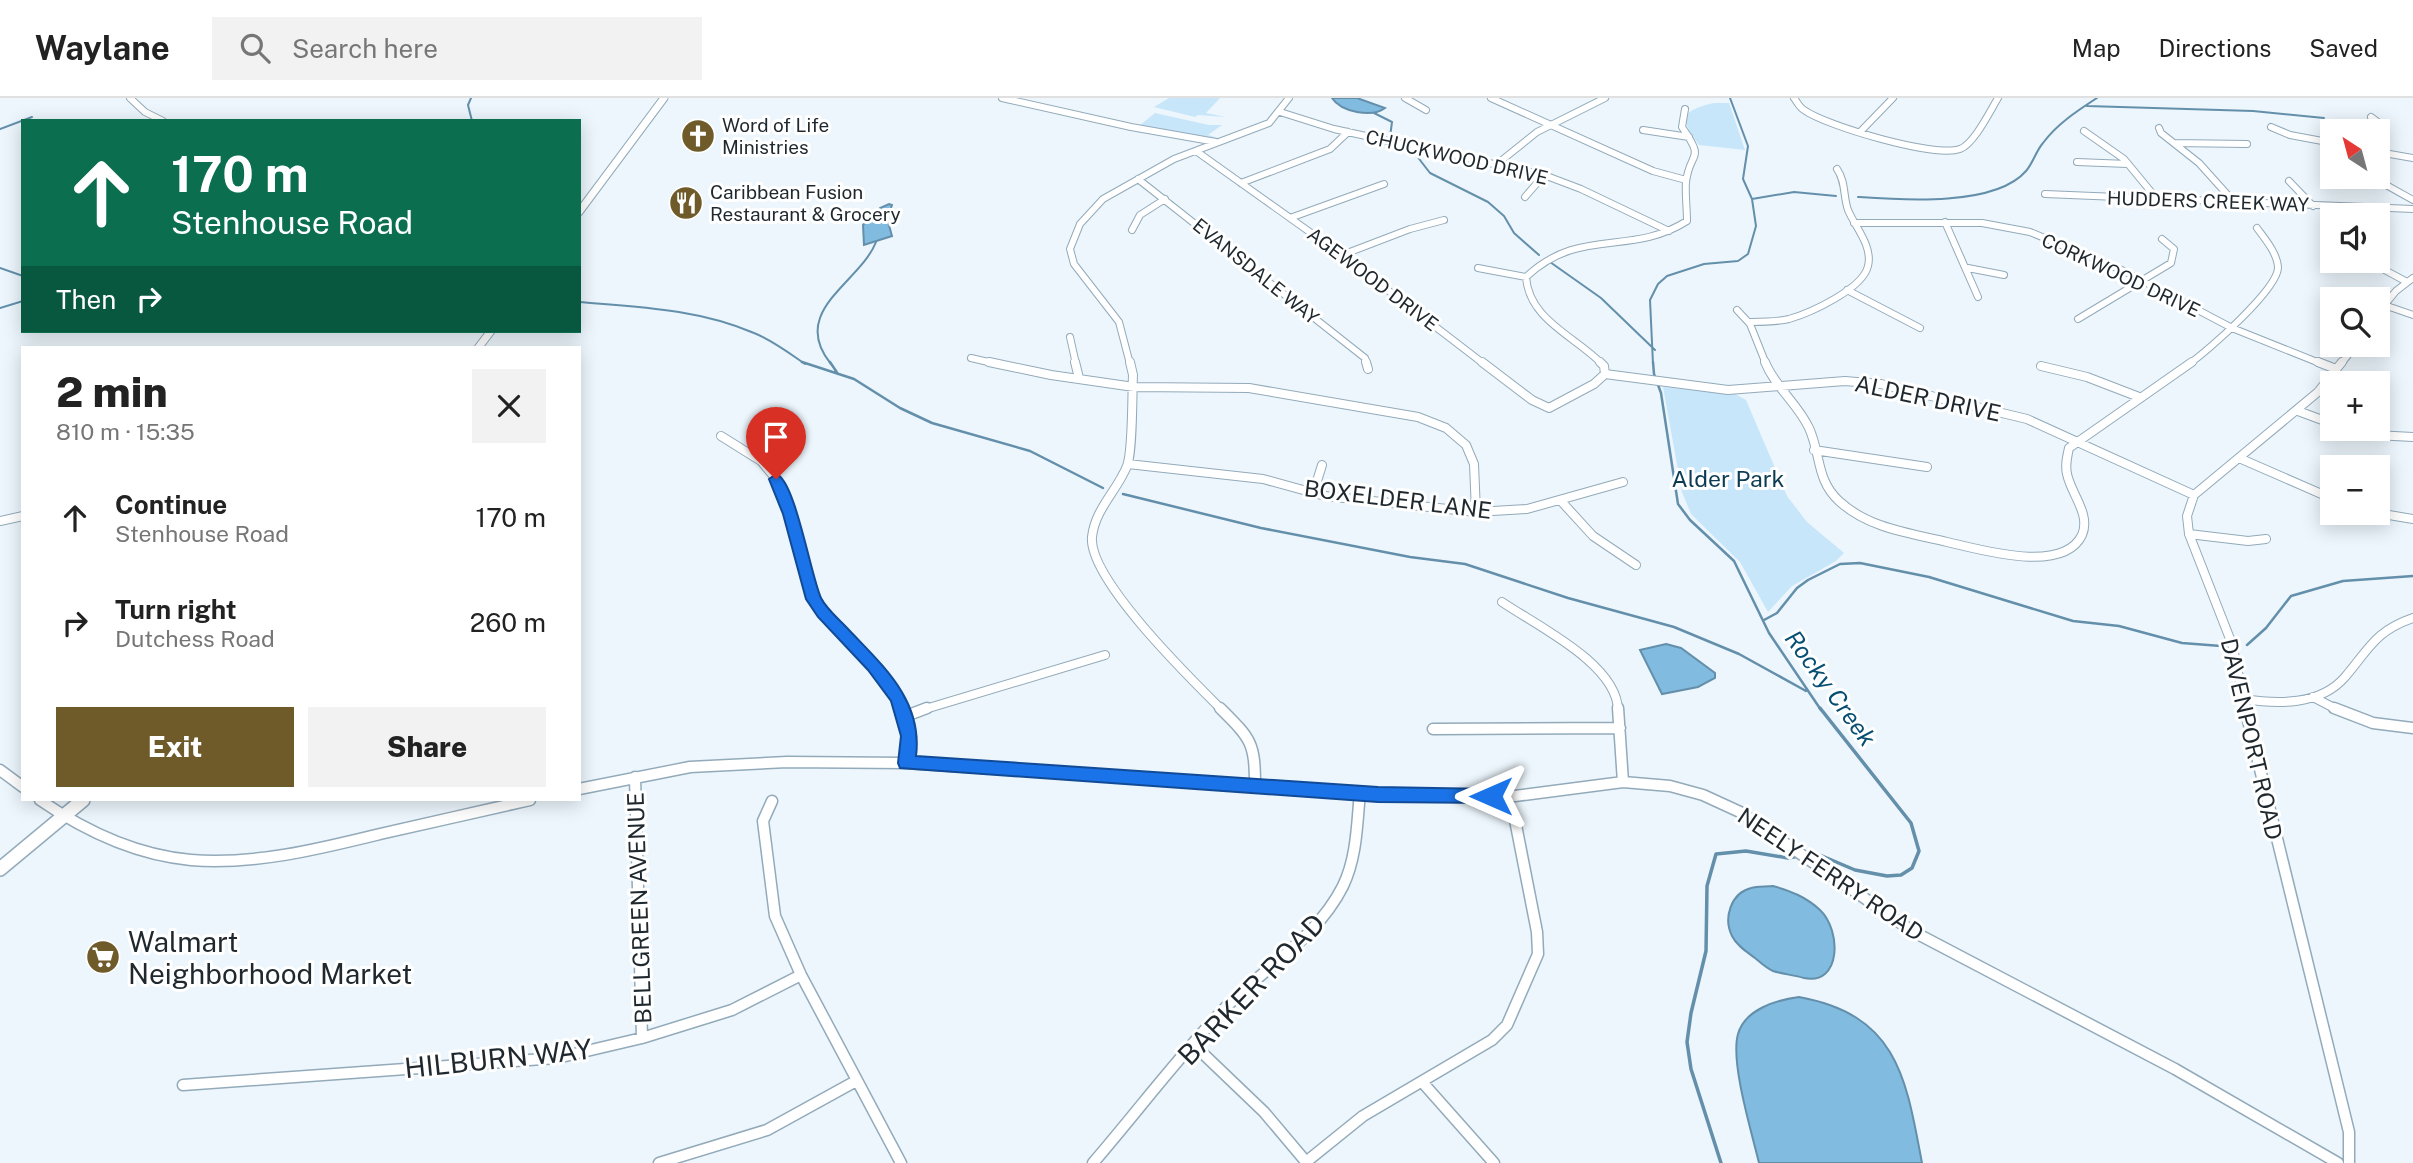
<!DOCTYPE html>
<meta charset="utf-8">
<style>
:root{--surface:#fff;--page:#f2f2f2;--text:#222;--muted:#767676;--line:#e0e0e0;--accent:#6f5b2a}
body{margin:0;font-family:"Public Sans",sans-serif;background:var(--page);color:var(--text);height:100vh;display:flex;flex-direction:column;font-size:26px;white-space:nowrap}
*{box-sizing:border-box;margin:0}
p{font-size:23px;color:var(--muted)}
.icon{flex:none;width:38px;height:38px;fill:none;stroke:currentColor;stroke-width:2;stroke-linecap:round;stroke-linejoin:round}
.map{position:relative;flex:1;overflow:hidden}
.sheet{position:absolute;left:21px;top:248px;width:560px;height:455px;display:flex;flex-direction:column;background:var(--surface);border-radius:0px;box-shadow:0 4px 18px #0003}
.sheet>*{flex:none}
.top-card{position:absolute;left:21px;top:21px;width:560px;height:214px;border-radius:0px;box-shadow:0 4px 18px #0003;background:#0b6e4f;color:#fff;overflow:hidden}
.needle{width:46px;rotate:324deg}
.tools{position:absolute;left:2320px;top:21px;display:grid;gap:14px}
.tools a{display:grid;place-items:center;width:70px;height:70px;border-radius:0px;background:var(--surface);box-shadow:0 4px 18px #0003;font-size:35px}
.pin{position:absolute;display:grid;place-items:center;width:60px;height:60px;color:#fff;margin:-72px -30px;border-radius:50% 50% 50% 0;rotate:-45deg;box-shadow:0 0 7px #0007}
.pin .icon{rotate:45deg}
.me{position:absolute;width:77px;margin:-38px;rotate:270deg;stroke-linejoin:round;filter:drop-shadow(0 0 5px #0008)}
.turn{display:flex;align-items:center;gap:24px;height:147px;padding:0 35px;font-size:32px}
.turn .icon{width:91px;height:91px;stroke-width:2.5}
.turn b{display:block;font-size:49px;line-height:60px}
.then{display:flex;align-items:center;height:66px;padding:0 35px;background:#0003;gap:14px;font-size:26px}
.round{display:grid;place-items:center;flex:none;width:74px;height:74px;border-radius:0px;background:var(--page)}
.summary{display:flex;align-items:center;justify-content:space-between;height:119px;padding:0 35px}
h1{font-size:42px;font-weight:800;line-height:52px}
.primary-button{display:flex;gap:14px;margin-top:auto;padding:14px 35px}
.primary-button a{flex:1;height:80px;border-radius:0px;background:var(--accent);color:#fff;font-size:28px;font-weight:800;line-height:80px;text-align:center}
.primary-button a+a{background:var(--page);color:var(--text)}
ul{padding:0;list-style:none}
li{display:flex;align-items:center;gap:21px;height:105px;padding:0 35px}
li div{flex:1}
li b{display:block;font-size:26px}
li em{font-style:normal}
header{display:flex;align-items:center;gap:42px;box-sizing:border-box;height:98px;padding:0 35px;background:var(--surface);border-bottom:2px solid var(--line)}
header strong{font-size:33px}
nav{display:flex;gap:38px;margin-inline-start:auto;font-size:24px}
.search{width:490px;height:63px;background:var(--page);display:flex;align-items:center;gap:18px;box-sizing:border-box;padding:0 24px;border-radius:0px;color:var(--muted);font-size:26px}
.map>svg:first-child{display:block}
</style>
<header>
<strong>Waylane</strong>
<div class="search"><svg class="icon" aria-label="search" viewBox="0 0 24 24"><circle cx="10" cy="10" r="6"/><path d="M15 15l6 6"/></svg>Search here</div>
<nav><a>Map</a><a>Directions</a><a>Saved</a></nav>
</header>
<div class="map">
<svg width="2413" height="1065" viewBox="0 0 2413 1065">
<rect width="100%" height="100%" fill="#ecf6fc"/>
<path fill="#c8e6fa" d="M 1169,0 L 1220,0 L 1206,15 L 1226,19 L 1198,17 L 1195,19 L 1154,9 Z
M 1714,5 L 1729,5 L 1745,52 L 1699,47 C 1678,20 1682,12 1714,5 Z
M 1155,15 L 1209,27 L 1222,27 L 1208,37 L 1218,40 L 1213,41 L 1139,28 Z
M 1663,289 L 1735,296 L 1746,302 L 1787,398 L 1807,424 L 1844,455 L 1836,463 L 1792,488 L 1768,514 L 1740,464 L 1691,416 L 1682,394 Z"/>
<path fill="#82bbe0" stroke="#648fab" stroke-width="2" d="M 1332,0 L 1357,0 L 1385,10 C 1372,20 1341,14 1332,0 Z
M 889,106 L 892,107 L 887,120 L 892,138 L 864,147 L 863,127 L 880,110 Z
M 1666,546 L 1681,550 L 1715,575 L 1715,580 L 1698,589 L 1662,596 L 1640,552 Z
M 1773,788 C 1791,793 1806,799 1820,812 C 1842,833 1841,888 1804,880 C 1794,877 1782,876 1773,873 C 1766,870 1760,864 1755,860 C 1747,854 1737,848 1732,838 C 1723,820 1731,795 1751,790 C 1758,788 1766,789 1773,788 Z
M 1799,899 C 1898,917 1906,980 1922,1065 L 1759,1065 C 1752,1035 1730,964 1738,936 C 1745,911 1777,902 1799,899 Z"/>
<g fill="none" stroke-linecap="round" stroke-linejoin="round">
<path stroke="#648fab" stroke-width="2" d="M 471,0 L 468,7 L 472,23
M 2087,8 L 2253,13 L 2324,20
M 1374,15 L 1392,24 L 1390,39
M 0,31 L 32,19
M 1413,53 L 1430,75 L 1488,104 L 1504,118 L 1514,135 L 1539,157
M 1858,99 C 1901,102 1995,109 2026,73 C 2033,65 2036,53 2043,45 C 2057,26 2077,13 2097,0
M 1752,101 L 1794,94 L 1836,98
M 1550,164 L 1601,200 L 1655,252
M 0,170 L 23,178
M 579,204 C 639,209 699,211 754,235 C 772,242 789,255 805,266
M 0,210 L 23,203
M 831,266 C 788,213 860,185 876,144
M 1653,266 L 1650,202 L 1658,186 L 1667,178 L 1704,166 L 1738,163 L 1748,156 L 1756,128 L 1752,101 L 1743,81 L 1748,48 L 1730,0"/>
<path stroke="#648fab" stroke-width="2.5" d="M 802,264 L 854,281 L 900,310 L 932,325 L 1030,353 L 1103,390
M 830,264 L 838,276
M 1653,264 L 1654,276 L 1661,295 L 1678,406 L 1690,422 L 1734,463 L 1769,535 L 1821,612
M 1123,396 L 1261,430 L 1410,459 L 1465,466 L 1568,500 L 1674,529 L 1739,556 L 1806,593
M 1764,522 L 1777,515 L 1797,490 L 1808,482 L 1840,466 L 1860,465 L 1929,479 L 2073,523 L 2119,528 L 2182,545 L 2221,548
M 2247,547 L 2266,530 L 2291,498 L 2343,483 L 2413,478"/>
<path stroke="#648fab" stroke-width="3.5" d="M 1809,756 L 1815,755 L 1855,772 L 1887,778 L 1901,777 L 1912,770 L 1919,753 L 1911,725 L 1820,610
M 1721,1065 L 1691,971 L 1687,944 L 1691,915 L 1706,853 L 1707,788 L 1716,756 L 1746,753 L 1788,760 L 1799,758"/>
<g stroke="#93aaba" stroke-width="8">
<path id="minor-far2" d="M 130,0 L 145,14 L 163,23
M 1002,0 L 1131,29 L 1216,44
M 1405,0 L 1426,12
M 1491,0 L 1653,73 L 1686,82
M 1794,0 C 1797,4 1800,10 1804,12 C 1826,28 1935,60 1960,51 C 1974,46 1990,13 1998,0
M 1280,14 L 1334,31 L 1544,77 L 1581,91 L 1669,133
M 2371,19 L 2379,25 L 2386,55
M 2271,29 L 2290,37 L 2333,45
M 2159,30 L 2161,35 L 2199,65 L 2234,104
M 1643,32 L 1689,39
M 1861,33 L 1893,0
M 2084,33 L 2124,61 L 2157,101
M 2174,45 L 2247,46
M 1196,53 L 1342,157 L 1484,266
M 2378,54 L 2413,60
M 2077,64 L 2128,66
M 1497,66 L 1537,34 L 1605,0
M 1138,81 L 1365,260 L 1367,266
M 2289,83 L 2313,108
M 2379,83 L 2413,102
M 1241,85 L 1330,51 L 1348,34
M 2045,96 L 2413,111
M 1525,99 L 1544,77
M 1290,120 L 1384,86
M 1945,124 L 1978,199
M 1854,125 L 1982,125 L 2030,134 L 2124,173 L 2232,230 L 2322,266
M 1132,132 L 1140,117 L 1165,101
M 1342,157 L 1410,131 L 1444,122
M 2368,163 L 2407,184
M 1478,170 L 1526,179
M 1968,170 L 2004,177
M 1847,192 L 1920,230
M 2384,207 L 2413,217
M 1737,212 L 1750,226 L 1766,266
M 2378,215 L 2396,193 L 2413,180
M 2078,221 L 2171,165 L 2174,151 L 2162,141
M 1751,224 C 1764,224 1777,224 1789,221 C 1810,215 1863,191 1868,168 C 1873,148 1855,129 1848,112 C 1843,98 1846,84 1837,71
M 1070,239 L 1076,266
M 971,260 L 997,266
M 1130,266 L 1119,224 L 1074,166 L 1070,151 L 1080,126 L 1103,101 L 1174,61 L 1269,25 L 1289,0
M 1602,266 C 1575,238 1529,222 1526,179 C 1580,128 1630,159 1687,123 C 1687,110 1685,96 1686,84 C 1690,52 1706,64 1682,29 L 1685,11
M 2189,266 C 2208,253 2279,190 2278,169 C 2277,155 2265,141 2257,130
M 2341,266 L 2356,247"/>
</g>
<g stroke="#93aaba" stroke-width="10">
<path id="minor-far1" d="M 989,264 L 1051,277 L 1134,289 L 1249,290 L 1418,319 L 1446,330 L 1466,347 L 1474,366 L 1476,414
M 1075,264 L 1079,280
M 1130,264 L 1133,277 C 1132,296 1133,353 1127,368 C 1117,393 1095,411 1092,439 C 1088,481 1192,582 1222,612
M 1366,264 L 1368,271
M 1482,264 L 1532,302 L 1549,310 L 1594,286 L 1605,276 L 1604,268 L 1600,264
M 1765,264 C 1775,289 1798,306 1809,330 C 1821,356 1816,382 1839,403 C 1868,430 1909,435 1947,444 C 1979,451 2063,477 2082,437 C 2091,416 2071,396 2067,376 C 2065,367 2067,359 2069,350 L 2192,264
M 2318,264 L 2336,271
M 2041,268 L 2087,279 L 2139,299
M 1605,276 L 1728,292 L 1845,283 L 1881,286 L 2027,321 L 2194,397
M 2298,313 L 2333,326
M 2347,331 L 2375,337 L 2413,339
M 721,338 L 761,363 L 776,381 L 790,416 L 814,501 L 874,568 L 899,601 L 902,612
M 1814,352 L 1927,369
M 2239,360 L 2333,401
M 1128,366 L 1263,381 L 1325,398 L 1476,414 L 1527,411 L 1623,384
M 1313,396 L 1322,367
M 1561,403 L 1593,438 L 1636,467
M 2377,415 L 2413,421
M 0,423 L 23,418
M 2189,436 L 2248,443 L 2266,441
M 1502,504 C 1537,528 1617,566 1618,612
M 2313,599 L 2338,612
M 2243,601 C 2277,606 2320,608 2345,579 C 2369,551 2375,533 2413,520
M 922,612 L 1105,557
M 2246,612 L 2232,546 L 2189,436 L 2187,418 L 2194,397 L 2318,294 L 2342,264"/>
</g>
<g stroke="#93aaba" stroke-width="13">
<path id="minor" d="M 902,610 L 910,638 L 906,665
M 1220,610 C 1251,641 1255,644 1255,688
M 1618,610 L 1623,684
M 2245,610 L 2349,1034 L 2349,1065
M 2334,610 L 2373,625 L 2413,630
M 906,618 L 927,610
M 1433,631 L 1620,630
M 0,672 L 23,689
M 635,679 L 642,940
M 579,691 L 690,669 L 787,664 L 906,665 L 1418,698 L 1515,698 L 1623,684 L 1670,688 L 1703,697 L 1740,714 L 1912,833 L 2175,971 L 2338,1065
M 40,702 C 85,733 136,757 191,762 C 255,767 319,751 380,736 C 430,725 480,713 530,702
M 772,703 L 763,723 L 775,818 L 801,877 L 901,1065
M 1194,947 L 1264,1014 L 1307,1065
M 1423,985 L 1494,1065
M 183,987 L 557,960 L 642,940 L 732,912 L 801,877
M 1306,1064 L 1363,1018 L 1492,942 L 1507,927 L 1538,856 L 1537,834 L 1515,722
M 659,1065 L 767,1032 L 856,983
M 1093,1065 C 1137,1014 1178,959 1225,910 C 1264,870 1317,840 1343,788 C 1357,759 1357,725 1360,694"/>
</g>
<g stroke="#93aaba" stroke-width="9">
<path id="major-far1" d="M 579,114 L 664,0
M 478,250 L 491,233"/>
</g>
<g stroke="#93aaba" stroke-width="16">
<path id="major" d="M 0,771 L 83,702"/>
</g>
<use href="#minor-far2" stroke="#fff" stroke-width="6"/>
<use href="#minor-far1" stroke="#fff" stroke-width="8"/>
<use href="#minor" stroke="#fff" stroke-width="10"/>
<use href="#major-far1" stroke="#fff" stroke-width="7"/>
<use href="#major" stroke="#fff" stroke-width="13"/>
</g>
<path fill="#1a73e8" stroke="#114b97" stroke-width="2" d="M 776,376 C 795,381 811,479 821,500 C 827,512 840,522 849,532 C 884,569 923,603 916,658 L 1378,689 L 1491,691 L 1497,693 L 1500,698 L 1497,703 L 1491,705 L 1378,704 L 900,670 L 898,665 L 901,638 L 891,603 L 868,572 L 818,519 L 806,501 L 783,416 L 769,381 Z"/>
<defs>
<g id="church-disc" transform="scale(1.75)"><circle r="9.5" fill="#6f5b2a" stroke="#fff"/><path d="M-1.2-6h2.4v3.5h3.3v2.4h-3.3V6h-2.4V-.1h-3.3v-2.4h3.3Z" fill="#fff"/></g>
<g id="restaurant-disc" transform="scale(1.75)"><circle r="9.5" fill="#6f5b2a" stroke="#fff"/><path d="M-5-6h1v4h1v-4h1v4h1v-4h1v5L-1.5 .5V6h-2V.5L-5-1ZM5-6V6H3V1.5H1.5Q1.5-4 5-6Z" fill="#fff"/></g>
<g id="supermarket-disc" transform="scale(1.75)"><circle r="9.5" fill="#6f5b2a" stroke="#fff"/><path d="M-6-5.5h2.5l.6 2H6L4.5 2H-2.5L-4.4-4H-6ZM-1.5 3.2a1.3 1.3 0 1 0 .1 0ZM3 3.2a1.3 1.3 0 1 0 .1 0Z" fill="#fff"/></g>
</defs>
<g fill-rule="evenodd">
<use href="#church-disc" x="698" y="38"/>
<use href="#restaurant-disc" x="686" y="105"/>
<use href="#supermarket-disc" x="103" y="859"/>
</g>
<g text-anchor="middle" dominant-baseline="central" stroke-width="6" stroke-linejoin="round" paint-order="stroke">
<g font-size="19" fill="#1f282e" stroke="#fff" text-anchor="start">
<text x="722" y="27">Word of Life<tspan x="722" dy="22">Ministries</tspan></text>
<text x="710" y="94">Caribbean Fusion<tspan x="710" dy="22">Restaurant &amp; Grocery</tspan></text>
</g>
<g font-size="19" fill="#1f282e" stroke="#fff">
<text transform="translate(1457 59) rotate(13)">CHUCKWOOD DRIVE</text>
<text transform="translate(2208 103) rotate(2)">HUDDERS CREEK WAY</text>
<text transform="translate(1256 173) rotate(39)">EVANSDALE WAY</text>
<text transform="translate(2121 177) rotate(25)">CORKWOOD DRIVE</text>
<text transform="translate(1373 181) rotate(37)">AGEWOOD DRIVE</text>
</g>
<g font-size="23" fill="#1f282e" stroke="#fff">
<text transform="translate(1928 300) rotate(12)">ALDER DRIVE</text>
<text transform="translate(1398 401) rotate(7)">BOXELDER LANE</text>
<text transform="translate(2252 641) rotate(77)">DAVENPORT ROAD</text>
<text transform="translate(1831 776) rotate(34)">NEELY FERRY ROAD</text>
<text transform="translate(639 810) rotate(-92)">BELLGREEN AVENUE</text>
</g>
<g font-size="23" fill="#0c3b54" stroke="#fff">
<text x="1728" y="380">Alder Park</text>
</g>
<g font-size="24" font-style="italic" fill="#064f73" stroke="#fff">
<text transform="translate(1831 590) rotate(54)">Rocky Creek</text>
</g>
<g font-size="28" fill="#1f282e" stroke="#fff" text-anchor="start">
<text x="128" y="843">Walmart<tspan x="128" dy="32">Neighborhood Market</tspan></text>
</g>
<g font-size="28" fill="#1f282e" stroke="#fff">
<text transform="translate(1251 891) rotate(-46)">BARKER ROAD</text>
<text transform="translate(498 960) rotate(-6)">HILBURN WAY</text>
</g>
</g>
</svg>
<div class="tools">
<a><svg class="needle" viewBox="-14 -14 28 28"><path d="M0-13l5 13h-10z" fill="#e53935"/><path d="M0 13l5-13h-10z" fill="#767676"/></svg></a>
<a><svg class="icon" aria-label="sound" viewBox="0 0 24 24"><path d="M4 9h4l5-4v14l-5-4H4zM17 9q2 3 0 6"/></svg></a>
<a><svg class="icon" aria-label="search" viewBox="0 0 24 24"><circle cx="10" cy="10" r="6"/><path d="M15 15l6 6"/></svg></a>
<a>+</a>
<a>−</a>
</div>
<div class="pin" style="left:776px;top:381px;background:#d93025"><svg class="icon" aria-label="arrive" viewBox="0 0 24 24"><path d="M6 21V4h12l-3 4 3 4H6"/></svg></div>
<svg class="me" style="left:1491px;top:698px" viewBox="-20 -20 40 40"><path d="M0-17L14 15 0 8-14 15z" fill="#1a73e8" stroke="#fff" stroke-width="4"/></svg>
<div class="top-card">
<div class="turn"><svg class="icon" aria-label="ahead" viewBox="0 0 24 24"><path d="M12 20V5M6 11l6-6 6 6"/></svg><div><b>170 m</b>Stenhouse Road</div></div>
<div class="then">Then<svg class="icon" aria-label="right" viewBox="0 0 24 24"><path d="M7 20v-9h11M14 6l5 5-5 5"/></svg></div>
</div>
<section class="sheet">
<div class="summary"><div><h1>2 min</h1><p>810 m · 15:35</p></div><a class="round"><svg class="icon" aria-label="close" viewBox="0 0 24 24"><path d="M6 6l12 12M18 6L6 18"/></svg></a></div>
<ul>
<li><svg class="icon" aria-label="ahead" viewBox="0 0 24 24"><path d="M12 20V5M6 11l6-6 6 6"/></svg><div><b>Continue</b><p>Stenhouse Road</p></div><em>170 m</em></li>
<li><svg class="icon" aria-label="right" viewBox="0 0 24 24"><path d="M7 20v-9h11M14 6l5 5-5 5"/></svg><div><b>Turn right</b><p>Dutchess Road</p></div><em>260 m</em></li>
</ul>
<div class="primary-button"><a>Exit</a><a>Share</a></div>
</section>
</div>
